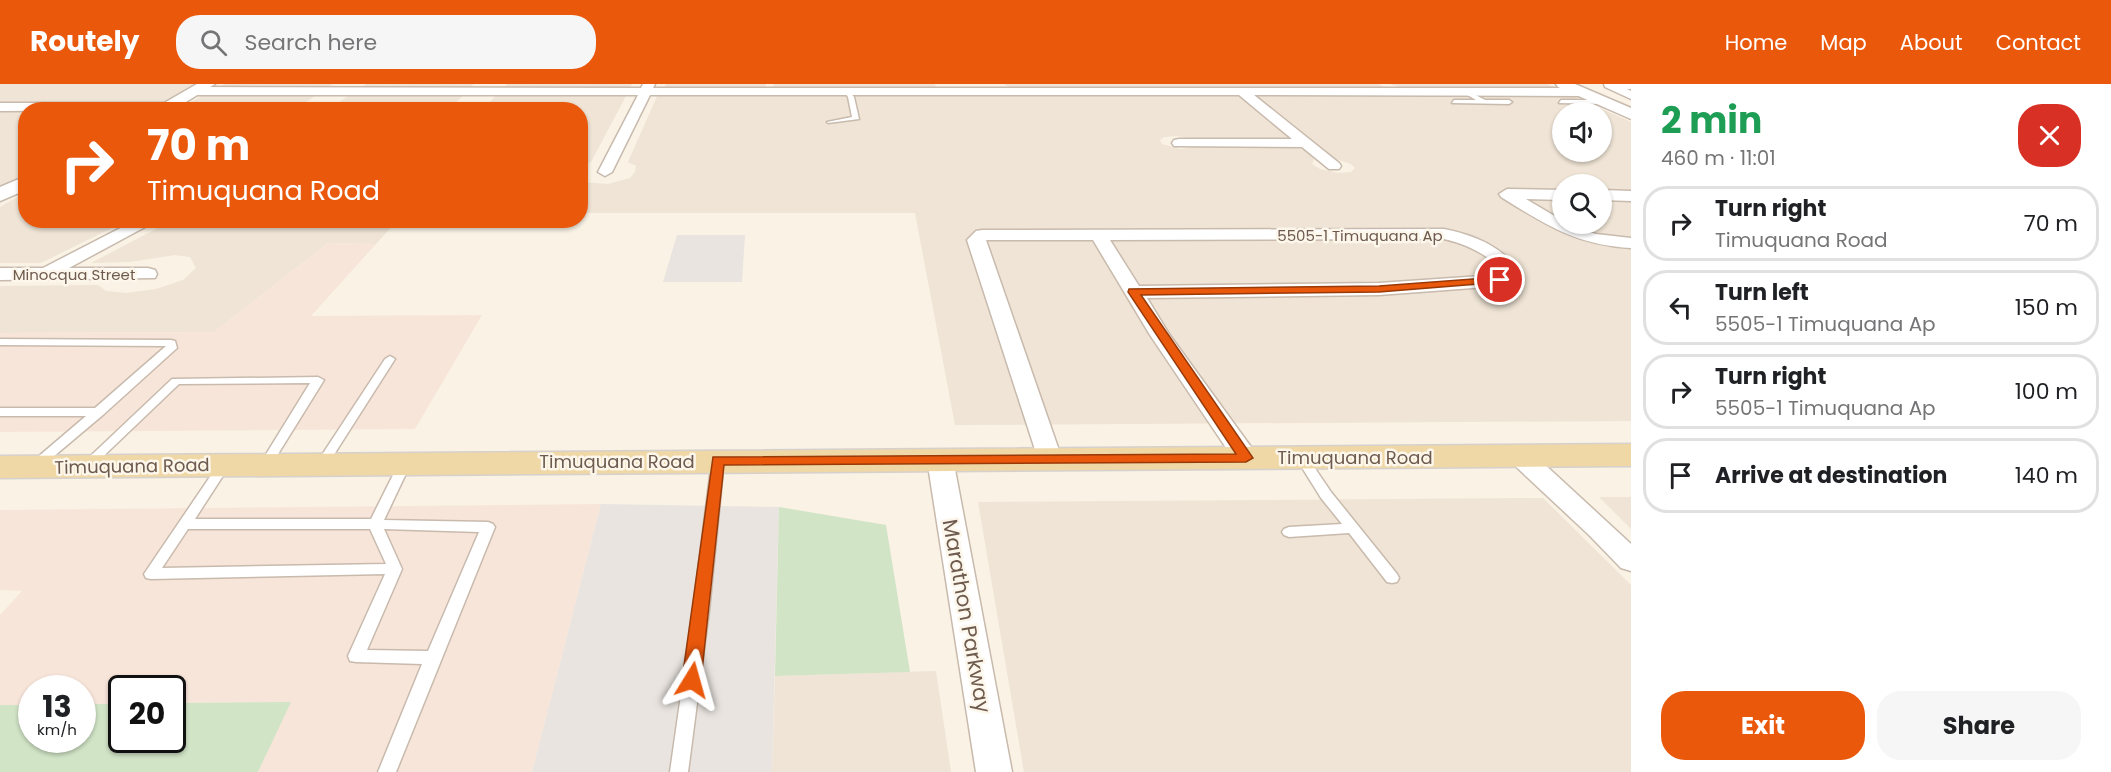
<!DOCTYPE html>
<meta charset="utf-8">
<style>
:root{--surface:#fff;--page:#f6f6f6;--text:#202124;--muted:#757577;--line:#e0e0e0;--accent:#ea580c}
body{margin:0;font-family:Poppins,sans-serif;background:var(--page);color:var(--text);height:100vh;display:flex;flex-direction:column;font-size:22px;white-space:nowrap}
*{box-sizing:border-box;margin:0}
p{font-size:20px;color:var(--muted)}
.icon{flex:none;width:33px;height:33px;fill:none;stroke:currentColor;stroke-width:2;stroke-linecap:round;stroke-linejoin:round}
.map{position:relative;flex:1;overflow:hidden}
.sheet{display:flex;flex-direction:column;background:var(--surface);width:480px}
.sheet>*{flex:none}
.banner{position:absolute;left:18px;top:18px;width:570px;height:126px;border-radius:24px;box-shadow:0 2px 4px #0004;background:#ea580c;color:#fff;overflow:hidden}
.fabs{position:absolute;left:1552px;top:18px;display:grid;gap:12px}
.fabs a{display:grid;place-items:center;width:60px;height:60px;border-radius:50%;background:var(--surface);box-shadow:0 2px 4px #0004;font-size:30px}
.speed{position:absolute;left:18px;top:591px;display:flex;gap:12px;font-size:30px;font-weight:700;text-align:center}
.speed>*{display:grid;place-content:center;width:78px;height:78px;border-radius:50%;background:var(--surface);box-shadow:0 2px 4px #0004;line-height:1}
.speed small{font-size:15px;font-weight:400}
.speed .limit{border:3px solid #111;border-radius:9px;background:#fff;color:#111}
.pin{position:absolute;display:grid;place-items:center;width:51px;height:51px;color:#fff;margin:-26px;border:3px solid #fff;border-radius:50%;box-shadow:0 2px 6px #0007}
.me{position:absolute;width:66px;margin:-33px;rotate:8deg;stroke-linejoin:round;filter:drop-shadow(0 0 4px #0008)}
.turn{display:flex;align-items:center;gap:21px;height:126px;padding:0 30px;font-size:27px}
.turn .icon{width:78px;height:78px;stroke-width:2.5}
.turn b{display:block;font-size:42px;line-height:51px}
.round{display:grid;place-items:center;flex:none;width:63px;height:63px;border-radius:24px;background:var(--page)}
.headline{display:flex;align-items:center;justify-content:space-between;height:102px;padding:0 30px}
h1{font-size:36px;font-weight:700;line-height:45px;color:#1e9e55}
.button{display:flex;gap:12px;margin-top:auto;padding:12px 30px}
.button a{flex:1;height:69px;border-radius:24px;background:var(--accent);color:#fff;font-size:24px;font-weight:700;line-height:69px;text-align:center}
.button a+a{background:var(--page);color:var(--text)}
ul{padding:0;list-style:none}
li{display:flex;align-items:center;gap:18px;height:75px;margin:0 12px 9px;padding:0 18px;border:3px solid var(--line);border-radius:24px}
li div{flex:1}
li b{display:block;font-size:22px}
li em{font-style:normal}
header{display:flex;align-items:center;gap:36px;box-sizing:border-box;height:84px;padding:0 30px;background:var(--accent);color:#fff}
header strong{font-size:28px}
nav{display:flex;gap:33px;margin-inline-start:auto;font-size:21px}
.search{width:420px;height:54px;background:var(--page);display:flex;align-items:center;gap:15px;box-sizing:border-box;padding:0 21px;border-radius:24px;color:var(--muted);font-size:22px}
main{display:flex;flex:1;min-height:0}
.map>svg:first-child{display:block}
</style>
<header>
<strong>Routely</strong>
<div class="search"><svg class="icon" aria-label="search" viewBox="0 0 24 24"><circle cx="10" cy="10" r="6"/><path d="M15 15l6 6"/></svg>Search here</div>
<nav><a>Home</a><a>Map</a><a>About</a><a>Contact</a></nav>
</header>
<main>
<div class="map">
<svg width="1631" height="688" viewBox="0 0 1631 688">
<rect width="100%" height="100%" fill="#f9f2e5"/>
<path fill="#efe4d5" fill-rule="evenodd" d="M 0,0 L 202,0 L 161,22 L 0,22 Z
M 225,0 L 333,0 L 325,5 L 216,5 Z
M 366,0 L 474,0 L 468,5 L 359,5 Z
M 507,0 L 632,0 L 629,5 L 503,4 Z
M 666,0 L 766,0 L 766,5 L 663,5 Z
M 774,0 L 935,0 L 936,4 L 932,6 L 773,5 Z
M 1004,0 L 1379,0 L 1385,4 L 1384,6 L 1014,6 Z
M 1390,0 L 1547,0 L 1561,6 L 1409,6 Z
M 319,9 L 296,25 L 177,26 L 205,10 Z
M 352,9 L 466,9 L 449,25 L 329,26 Z
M 498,9 L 630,10 L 626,12 L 591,78 L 581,82 L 580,26 L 483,26 Z
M 658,10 L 1234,11 L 1243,14 L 1289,51 L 1289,55 L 1283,57 L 1194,55 L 1177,52 L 1164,53 L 1160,56 L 1162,60 L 1181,65 L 1200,62 L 1286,61 L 1309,67 L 1315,73 L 1312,80 L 1320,85 L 1338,89 L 1351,88 L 1355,84 L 1351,80 L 1327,72 L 1255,14 L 1257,11 L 1570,11 L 1631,38 L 1631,337 L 955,341 L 915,129 L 581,129 L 580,98 L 608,100 L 630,94 L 635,88 L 636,82 L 628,78 ZM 1563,28 L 1602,28 L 1602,68 L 1563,68 ZM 1563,100 L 1602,100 L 1602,140 L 1563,140 Z
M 0,24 L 26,26 L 25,94 L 0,107 Z
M 25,109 L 26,136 L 126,137 L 41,179 L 0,179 L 0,123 Z
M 171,137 L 397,137 L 376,160 L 328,159 L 214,248 L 0,249 L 0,202 L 98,201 L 106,207 L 126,209 L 156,205 L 183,196 L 196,184 L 190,173 L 175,171 L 130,178 L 91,179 Z
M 1599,413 L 1631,413 L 1631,445 Z
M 1543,414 L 1631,501 L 1631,688 L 1024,688 L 978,418 Z
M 936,587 L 951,688 L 772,688 L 775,592 Z"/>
<path fill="#f8e5da" d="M 328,159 L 376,160 L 311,232 L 482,231 L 415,345 L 0,348 L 0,249 L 214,248 Z
M 601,420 L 532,688 L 258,688 L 290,618 L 173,619 L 172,604 L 122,604 L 121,620 L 83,620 L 82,604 L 32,604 L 31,621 L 0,621 L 0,531 L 22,507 L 0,506 L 0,426 Z"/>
<path fill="#e9e4df" d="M 677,151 L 745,151 L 742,198 L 663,198 Z
M 601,420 L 779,423 L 772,688 L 532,688 Z"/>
<path fill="#d1e4c6" d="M 779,423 L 886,441 L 910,588 L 775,592 Z
M 291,618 L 258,688 L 0,688 L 0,621 L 31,621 L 32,656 L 82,656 L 83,620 L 121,620 L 122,656 L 172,656 L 173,619 Z"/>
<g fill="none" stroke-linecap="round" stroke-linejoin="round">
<g stroke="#c8baad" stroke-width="3">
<path id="service" d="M 847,5 L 854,13 L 859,35 L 828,39 L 827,38 L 852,33 L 848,13 L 844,7 Z
M 1466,6 L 1485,16 L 1509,16 L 1512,18 L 1509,20 L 1452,19 L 1454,16 L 1476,16 L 1464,9 Z
M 1561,16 L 1603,16 L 1606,18 L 1603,20 L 1559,19 Z
M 0,255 L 171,256 L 175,257 L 177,264 L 104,330 L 40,384 L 32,384 L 30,381 L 32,378 L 86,332 L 0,332 L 0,324 L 95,324 L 166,262 L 0,261 Z
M 390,272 L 395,275 L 328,380 L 326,383 L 318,383 L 316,380 L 385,275 Z
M 318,293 L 324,296 L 270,383 L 262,383 L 260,380 L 310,299 L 179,300 L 91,384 L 83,384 L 81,381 L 172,295 Z
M 1302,370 L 1306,371 L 1331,408 L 1397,490 L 1399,494 L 1397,498 L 1392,499 L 1387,498 L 1349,449 L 1289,453 L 1284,451 L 1282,448 L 1284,445 L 1289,443 L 1342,440 L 1321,414 L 1296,374 Z
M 718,372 L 724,376 L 709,527 L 688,688 L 670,688 L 693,527 L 712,376 Z
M 405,375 L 411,379 L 384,436 L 488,438 L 493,440 L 495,443 L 396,688 L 378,688 L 422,580 L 356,578 L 350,577 L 348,572 L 385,490 L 151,495 L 146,494 L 144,490 L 220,378 L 228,378 L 230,381 L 195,435 L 371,435 L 399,379 ZM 188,445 L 370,445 L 386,480 L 162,484 ZM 384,445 L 479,448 L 428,567 L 367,566 L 402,485 Z"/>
</g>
<g stroke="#c8baad" stroke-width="3">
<path id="minor" d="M 643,0 L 655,0 L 653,4 L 1582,4 L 1588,8 L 1582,12 L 1254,11 L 1339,79 L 1341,82 L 1339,85 L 1329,85 L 1302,63 L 1174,62 L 1172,59 L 1174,56 L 1179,55 L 1292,55 L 1239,11 L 650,11 L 612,88 L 605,92 L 598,88 L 638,11 L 195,11 L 189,7 L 195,3 L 641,4 Z
M 1604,0 L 1631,0 L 1631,5 L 1627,5 L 1631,7 L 1631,15 L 1605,3 Z
M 0,19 L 163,19 L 169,23 L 168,26 L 0,27 Z
M 1507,105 L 1563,106 L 1563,116 L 1526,115 L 1563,137 L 1563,140 L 1596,150 L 1631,154 L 1631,164 C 1577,161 1546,141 1501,113 L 1499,110 Z
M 1602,106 L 1631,107 L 1631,117 L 1602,116 Z
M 136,136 L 158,136 L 69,184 L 148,184 L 155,186 L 157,190 L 155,194 L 0,196 L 0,184 L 43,184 Z
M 1444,145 C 1474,151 1502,162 1520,188 C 1517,197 1509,199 1500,202 L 1379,211 L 1147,214 L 1169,250 L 1259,374 L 1255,380 L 1246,382 L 1237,380 L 1150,251 L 1093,156 L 986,156 L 1062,375 L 1058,381 L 1049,383 L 1040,381 L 967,156 L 976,147 L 982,146 ZM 1444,155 C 1465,160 1489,170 1502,188 L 1496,191 L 1379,199 L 1139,202 L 1110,156 Z
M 1520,364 L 1529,366 L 1631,460 L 1631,487 L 1621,484 L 1589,451 L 1511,378 L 1507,372 L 1511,366 Z
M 940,367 L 949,369 L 953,375 L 1012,688 L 976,688 L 927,375 L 931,369 Z"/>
</g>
<g stroke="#c8baad" stroke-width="3">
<path id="tertiary" d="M 197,0 L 215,0 L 173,26 L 152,26 Z
M 1556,0 L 1575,0 L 1631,24 L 1631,35 L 1558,3 Z
M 26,92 L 26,106 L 0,117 L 0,103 Z"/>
</g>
<g stroke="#d6d1cd" stroke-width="3">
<path id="primary" d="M 1631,360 L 1631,382 L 0,394 L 0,372 Z"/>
</g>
<use href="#service" fill="#fff" fill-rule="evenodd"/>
<use href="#minor" fill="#fff" fill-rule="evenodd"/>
<use href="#tertiary" fill="#fff" fill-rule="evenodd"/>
<use href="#primary" fill="#efd7a6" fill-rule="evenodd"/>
</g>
<path fill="#ea580c" stroke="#983908" stroke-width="1.5" d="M 1500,193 L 1503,194 L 1503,198 L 1379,208 L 1141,211 L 1253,374 L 1246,378 L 724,381 L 701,596 L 698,601 L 692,604 L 685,601 L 682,596 L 713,373 L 1236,370 L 1128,208 L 1129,205 L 1379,202 Z"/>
<g text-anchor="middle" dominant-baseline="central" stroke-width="5" stroke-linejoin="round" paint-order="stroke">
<g font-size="15" fill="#6e5b4e" stroke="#fcf6eb">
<text x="1360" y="151">5505-1 Timuquana Ap</text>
<text x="74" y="190">Minocqua Street</text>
</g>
<g font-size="18" fill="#6e5b4e" stroke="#fcf6eb">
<text x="1355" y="373">Timuquana Road</text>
<text x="617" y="377">Timuquana Road</text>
<text transform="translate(132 382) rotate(-1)">Timuquana Road</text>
</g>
<g font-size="21" fill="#6e5b4e" stroke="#fcf6eb">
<text transform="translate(967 532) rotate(80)">Marathon Parkway</text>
</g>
</g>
</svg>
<div class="fabs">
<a><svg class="icon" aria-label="sound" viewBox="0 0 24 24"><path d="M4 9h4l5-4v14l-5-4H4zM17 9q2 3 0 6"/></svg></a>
<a><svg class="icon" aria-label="search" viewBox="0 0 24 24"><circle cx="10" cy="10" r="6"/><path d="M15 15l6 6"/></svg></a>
</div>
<div class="speed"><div>13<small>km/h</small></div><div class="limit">20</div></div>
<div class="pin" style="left:1500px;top:196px;background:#d93025"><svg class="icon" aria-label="arrive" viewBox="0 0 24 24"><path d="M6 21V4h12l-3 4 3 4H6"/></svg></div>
<svg class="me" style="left:692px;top:596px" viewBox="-20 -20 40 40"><path d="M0-17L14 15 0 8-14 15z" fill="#ea580c" stroke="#fff" stroke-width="4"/></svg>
<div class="banner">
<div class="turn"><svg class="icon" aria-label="right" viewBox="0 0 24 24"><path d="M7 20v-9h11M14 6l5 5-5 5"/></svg><div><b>70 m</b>Timuquana Road</div></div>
</div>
</div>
<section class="sheet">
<div class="headline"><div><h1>2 min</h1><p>460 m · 11:01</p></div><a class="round" style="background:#d93025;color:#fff"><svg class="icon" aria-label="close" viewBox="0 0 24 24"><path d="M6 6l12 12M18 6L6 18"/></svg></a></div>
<ul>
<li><svg class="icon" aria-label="right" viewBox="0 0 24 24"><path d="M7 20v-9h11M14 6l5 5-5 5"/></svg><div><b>Turn right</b><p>Timuquana Road</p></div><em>70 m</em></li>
<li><svg class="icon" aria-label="left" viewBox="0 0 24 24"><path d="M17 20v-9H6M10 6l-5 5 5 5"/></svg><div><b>Turn left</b><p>5505-1 Timuquana Ap</p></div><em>150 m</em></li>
<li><svg class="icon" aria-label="right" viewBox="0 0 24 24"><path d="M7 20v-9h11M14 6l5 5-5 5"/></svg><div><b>Turn right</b><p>5505-1 Timuquana Ap</p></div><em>100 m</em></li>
<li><svg class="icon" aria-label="arrive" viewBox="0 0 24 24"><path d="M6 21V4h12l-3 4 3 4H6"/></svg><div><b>Arrive at destination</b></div><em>140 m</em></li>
</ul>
<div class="button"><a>Exit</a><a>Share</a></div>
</section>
</main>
